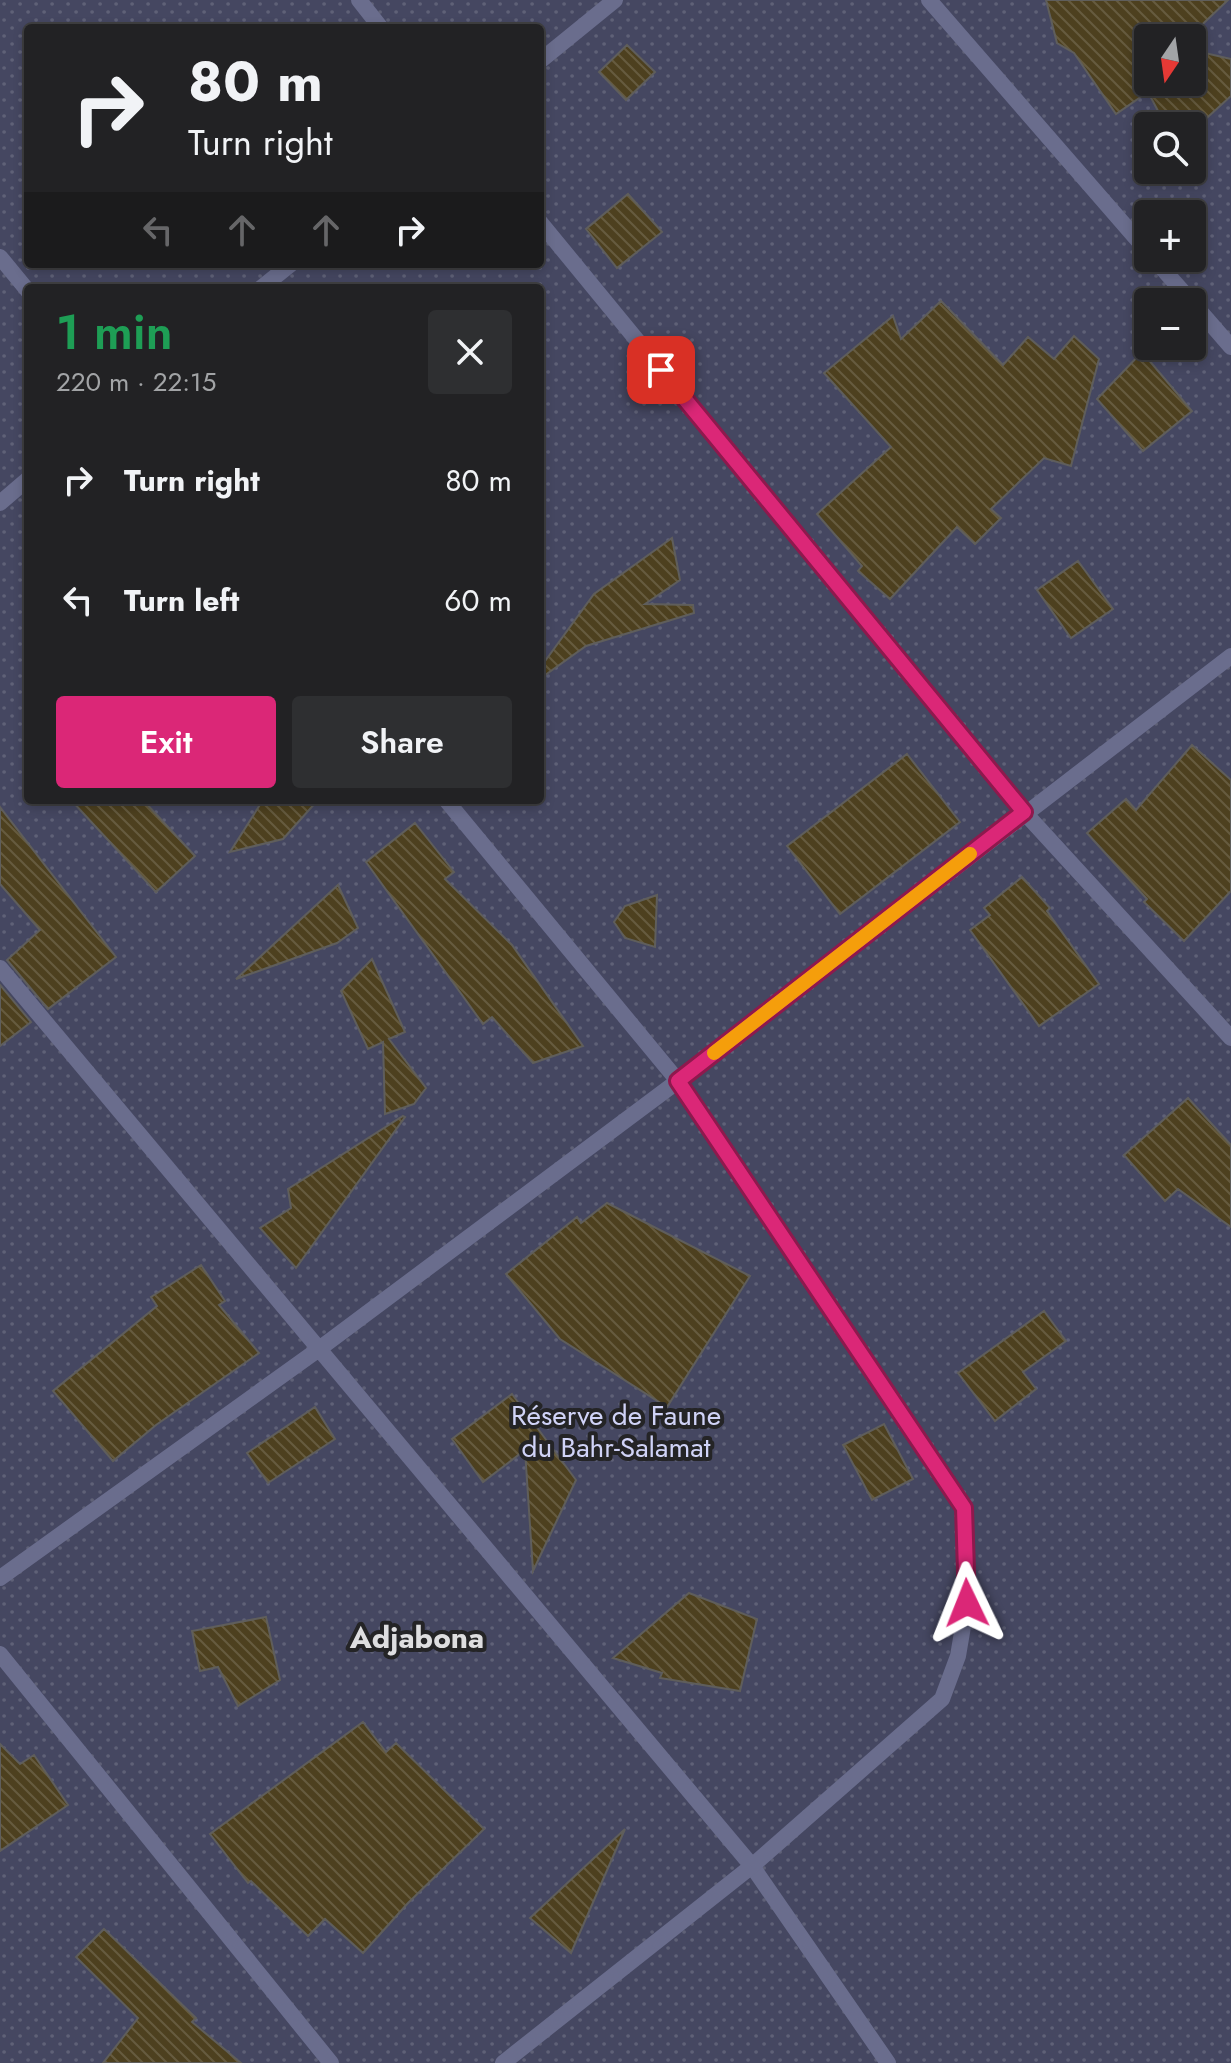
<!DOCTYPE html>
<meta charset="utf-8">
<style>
:root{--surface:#222224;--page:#2e2f31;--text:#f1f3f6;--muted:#a2a4a6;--line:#3f3f41;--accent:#db2777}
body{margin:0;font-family:Jost,sans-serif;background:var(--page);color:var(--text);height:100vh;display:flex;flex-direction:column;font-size:30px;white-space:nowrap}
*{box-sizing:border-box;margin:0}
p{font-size:26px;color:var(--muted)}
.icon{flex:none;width:44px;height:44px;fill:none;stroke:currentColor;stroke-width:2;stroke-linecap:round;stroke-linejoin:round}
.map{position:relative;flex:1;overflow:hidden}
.side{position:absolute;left:24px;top:284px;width:520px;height:520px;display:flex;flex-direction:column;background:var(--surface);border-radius:8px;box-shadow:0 4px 12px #0003,0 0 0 2px var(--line)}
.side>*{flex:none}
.hud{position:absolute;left:24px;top:24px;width:520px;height:244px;border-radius:8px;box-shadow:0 4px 12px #0003,0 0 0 2px var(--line);background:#222224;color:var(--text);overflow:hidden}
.needle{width:52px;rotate:193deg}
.controls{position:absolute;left:1134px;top:24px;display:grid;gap:16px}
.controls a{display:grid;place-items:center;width:72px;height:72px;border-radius:8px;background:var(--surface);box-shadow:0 4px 12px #0003,0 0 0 2px var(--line);font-size:40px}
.pin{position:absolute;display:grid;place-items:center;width:68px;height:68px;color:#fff;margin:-34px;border-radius:16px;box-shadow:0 4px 12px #0006}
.me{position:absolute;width:88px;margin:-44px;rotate:358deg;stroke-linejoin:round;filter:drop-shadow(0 0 6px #0008)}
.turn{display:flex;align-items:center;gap:28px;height:168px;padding:0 32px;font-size:36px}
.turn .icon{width:104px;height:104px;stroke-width:2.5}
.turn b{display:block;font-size:56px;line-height:68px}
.lanes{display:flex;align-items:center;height:76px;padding:0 32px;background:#0003;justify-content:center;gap:40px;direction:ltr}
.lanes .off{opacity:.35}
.round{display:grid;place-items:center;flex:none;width:84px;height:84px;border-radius:8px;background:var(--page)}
.headline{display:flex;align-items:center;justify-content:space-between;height:136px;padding:0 32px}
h1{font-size:48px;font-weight:600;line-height:60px;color:#1e9e55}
.button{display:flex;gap:16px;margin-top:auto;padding:16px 32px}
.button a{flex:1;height:92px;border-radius:8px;background:var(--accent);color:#fff;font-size:32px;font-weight:600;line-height:92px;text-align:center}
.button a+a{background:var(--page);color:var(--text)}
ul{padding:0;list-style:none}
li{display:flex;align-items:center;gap:24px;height:120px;padding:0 32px}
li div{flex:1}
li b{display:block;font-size:30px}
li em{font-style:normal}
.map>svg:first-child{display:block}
</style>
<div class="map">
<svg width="1231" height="2063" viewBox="0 0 1231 2063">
<defs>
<pattern id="park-dots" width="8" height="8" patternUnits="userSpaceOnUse" patternTransform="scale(2)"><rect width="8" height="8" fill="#454761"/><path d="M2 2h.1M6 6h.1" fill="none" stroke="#5f6177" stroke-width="1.8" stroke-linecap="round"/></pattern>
<pattern id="building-back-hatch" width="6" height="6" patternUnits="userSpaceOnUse" patternTransform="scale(2)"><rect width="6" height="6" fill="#4d401f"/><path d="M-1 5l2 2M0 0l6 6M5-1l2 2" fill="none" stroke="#665b3f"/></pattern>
</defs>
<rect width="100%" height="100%" fill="#2d2e30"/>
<path fill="url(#park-dots)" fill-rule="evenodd" d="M 0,0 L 1231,0 L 1231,2063 L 0,2063 ZM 28,28 L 540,28 L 540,264 L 28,264 ZM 1148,38 L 1192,38 L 1192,82 L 1148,82 ZM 1148,126 L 1192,126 L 1192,170 L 1148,170 ZM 1148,214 L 1192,214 L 1192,258 L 1148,258 ZM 28,288 L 540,288 L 540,800 L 28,800 ZM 1148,302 L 1192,302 L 1192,346 L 1148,346 Z"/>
<path fill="url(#building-back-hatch)" stroke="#5f5e5c" stroke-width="2" d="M 1046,0 L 1228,0 L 1188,38 L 1148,38 L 1148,82 L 1192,82 L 1192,50 L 1231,59 L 1231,96 L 1198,126 L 1166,126 L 1148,92 L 1116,114 L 1074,53 L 1057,43 Z
M 627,45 L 655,72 L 626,100 L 599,72 Z
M 628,194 L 662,232 L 617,268 L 586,229 Z
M 941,301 L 1003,365 L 1028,337 L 1054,359 L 1074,336 L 1099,359 L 1071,466 L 1044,458 L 991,509 L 1001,518 L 975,544 L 957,527 L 890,599 L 858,571 L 862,566 L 817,514 L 891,447 L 824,373 L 893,316 L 901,339 Z
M 1142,352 L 1192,411 L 1143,451 L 1097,399 Z
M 672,538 L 680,580 L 645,604 L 693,605 L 694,613 L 586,646 L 541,678 L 540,668 L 594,594 Z
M 1078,561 L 1113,609 L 1071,638 L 1037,590 Z
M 1192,745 L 1231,780 L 1231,891 L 1184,941 L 1144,902 L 1147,899 L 1087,833 L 1126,799 L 1136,810 Z
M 907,754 L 960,822 L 840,914 L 787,846 Z
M 71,800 L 143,800 L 195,856 L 156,892 Z
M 263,800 L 318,800 L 283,839 L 230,852 Z
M 0,807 L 116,957 L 48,1009 L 7,960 L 40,930 L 0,884 Z
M 415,823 L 454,872 L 445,879 L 512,945 L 583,1046 L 533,1063 L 492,1017 L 483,1024 L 366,862 Z
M 1022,877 L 1050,908 L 1047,911 L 1099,984 L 1039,1026 L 970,930 L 990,915 L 984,908 Z
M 338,885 L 358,928 L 337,943 L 236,979 Z
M 657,895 L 655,947 L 625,938 L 614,922 L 625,906 Z
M 372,959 L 405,1032 L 389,1039 L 426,1088 L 414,1104 L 385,1114 L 383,1042 L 368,1049 L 341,991 Z
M 0,985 L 31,1022 L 0,1046 Z
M 1188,1098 L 1231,1145 L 1231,1227 L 1178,1189 L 1165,1201 L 1124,1155 Z
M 403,1116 L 405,1117 L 296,1268 L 260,1228 L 291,1208 L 288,1189 Z
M 607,1203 L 750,1276 L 667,1407 L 560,1339 L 506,1274 L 577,1217 L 581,1223 Z
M 201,1265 L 225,1301 L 219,1305 L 259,1353 L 156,1425 L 113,1461 L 53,1391 L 157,1306 L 151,1297 Z
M 1044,1311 L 1066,1341 L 1023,1372 L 1036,1389 L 995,1421 L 958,1373 Z
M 512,1394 L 576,1480 L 533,1571 L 525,1450 L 483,1482 L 452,1439 Z
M 315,1407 L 335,1439 L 268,1483 L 247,1453 Z
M 884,1424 L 913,1479 L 872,1500 L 843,1445 Z
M 689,1593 L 757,1619 L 740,1691 L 660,1678 L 662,1673 L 613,1658 Z
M 266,1617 L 280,1680 L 238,1706 L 218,1667 L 200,1671 L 192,1631 Z
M 363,1722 L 386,1752 L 396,1743 L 484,1829 L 408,1903 L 363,1953 L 325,1919 L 308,1936 L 251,1881 L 248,1883 L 210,1834 Z
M 0,1744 L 20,1764 L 34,1755 L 68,1805 L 0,1851 Z
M 625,1829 L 571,1953 L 530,1918 Z
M 104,1929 L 196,2018 L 192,2022 L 241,2063 L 103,2063 L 138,2018 L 76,1957 Z"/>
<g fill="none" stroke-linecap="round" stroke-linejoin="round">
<path stroke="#6a6d8d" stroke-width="16" d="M 752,1866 L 888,2063"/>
<path stroke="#6a6d8d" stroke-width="16" d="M 359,0 L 381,28
M 929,0 L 1148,252
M 540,61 L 615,0
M 540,222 L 1024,812 L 1231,1038
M 0,257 L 28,291
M 1153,258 L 1192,302
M 261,288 L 291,264
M 1192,302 L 1231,347
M 0,503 L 28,479
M 446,800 L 678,1081 L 964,1508 L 967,1603 L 958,1656 L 942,1699 L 752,1866 L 503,2063
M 0,968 L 752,1866
M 0,1578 L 319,1349 L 678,1081 L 1231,656
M 0,1654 L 331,2063"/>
</g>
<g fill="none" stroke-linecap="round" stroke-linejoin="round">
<g stroke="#8e194d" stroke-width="20">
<path id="route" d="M 661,370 L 1024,812 L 678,1081 L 964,1508 L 967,1603"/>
</g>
<use href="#route" stroke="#db2777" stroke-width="14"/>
<path stroke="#f59e0b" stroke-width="14" d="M 714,1053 L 970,854"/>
</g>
<g text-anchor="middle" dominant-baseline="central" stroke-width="8" stroke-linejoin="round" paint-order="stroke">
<g font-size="28" fill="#d0d3f7" stroke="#242426">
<text x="616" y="1415">Réserve de Faune<tspan x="616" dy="32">du Bahr-Salamat</tspan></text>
</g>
<g font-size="30" font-weight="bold" fill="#dedee0" stroke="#242426">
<text x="417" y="1637">Adjabona</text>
</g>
</g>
</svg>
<div class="controls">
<a><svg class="needle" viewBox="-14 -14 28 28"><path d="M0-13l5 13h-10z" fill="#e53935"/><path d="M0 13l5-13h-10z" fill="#a2a4a6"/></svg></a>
<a><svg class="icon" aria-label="search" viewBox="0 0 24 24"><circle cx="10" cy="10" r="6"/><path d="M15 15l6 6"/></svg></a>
<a>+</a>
<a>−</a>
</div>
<div class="pin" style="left:661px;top:370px;background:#d93025"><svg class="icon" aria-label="arrive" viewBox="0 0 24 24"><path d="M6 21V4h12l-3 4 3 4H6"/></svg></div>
<svg class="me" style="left:967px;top:1603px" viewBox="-20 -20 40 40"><path d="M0-17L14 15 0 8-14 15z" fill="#db2777" stroke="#fff" stroke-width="4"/></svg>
<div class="hud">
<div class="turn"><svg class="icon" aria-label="right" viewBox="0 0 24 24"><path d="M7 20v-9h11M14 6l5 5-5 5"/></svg><div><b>80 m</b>Turn right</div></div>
<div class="lanes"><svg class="icon off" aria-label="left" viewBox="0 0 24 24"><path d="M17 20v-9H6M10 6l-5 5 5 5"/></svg><svg class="icon off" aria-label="ahead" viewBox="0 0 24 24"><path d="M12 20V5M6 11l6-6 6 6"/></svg><svg class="icon off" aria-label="ahead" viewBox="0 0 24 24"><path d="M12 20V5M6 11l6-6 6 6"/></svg><svg class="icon" aria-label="right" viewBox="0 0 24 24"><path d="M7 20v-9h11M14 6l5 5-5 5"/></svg></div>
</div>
<section class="side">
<div class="headline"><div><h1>1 min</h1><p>220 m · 22:15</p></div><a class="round"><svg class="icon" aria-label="close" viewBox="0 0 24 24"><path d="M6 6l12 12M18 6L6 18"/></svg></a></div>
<ul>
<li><svg class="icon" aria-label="right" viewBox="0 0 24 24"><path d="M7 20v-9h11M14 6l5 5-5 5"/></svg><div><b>Turn right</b></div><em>80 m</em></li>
<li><svg class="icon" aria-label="left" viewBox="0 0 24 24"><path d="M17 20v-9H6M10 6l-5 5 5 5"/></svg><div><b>Turn left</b></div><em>60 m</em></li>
</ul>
<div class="button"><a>Exit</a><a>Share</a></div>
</section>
</div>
